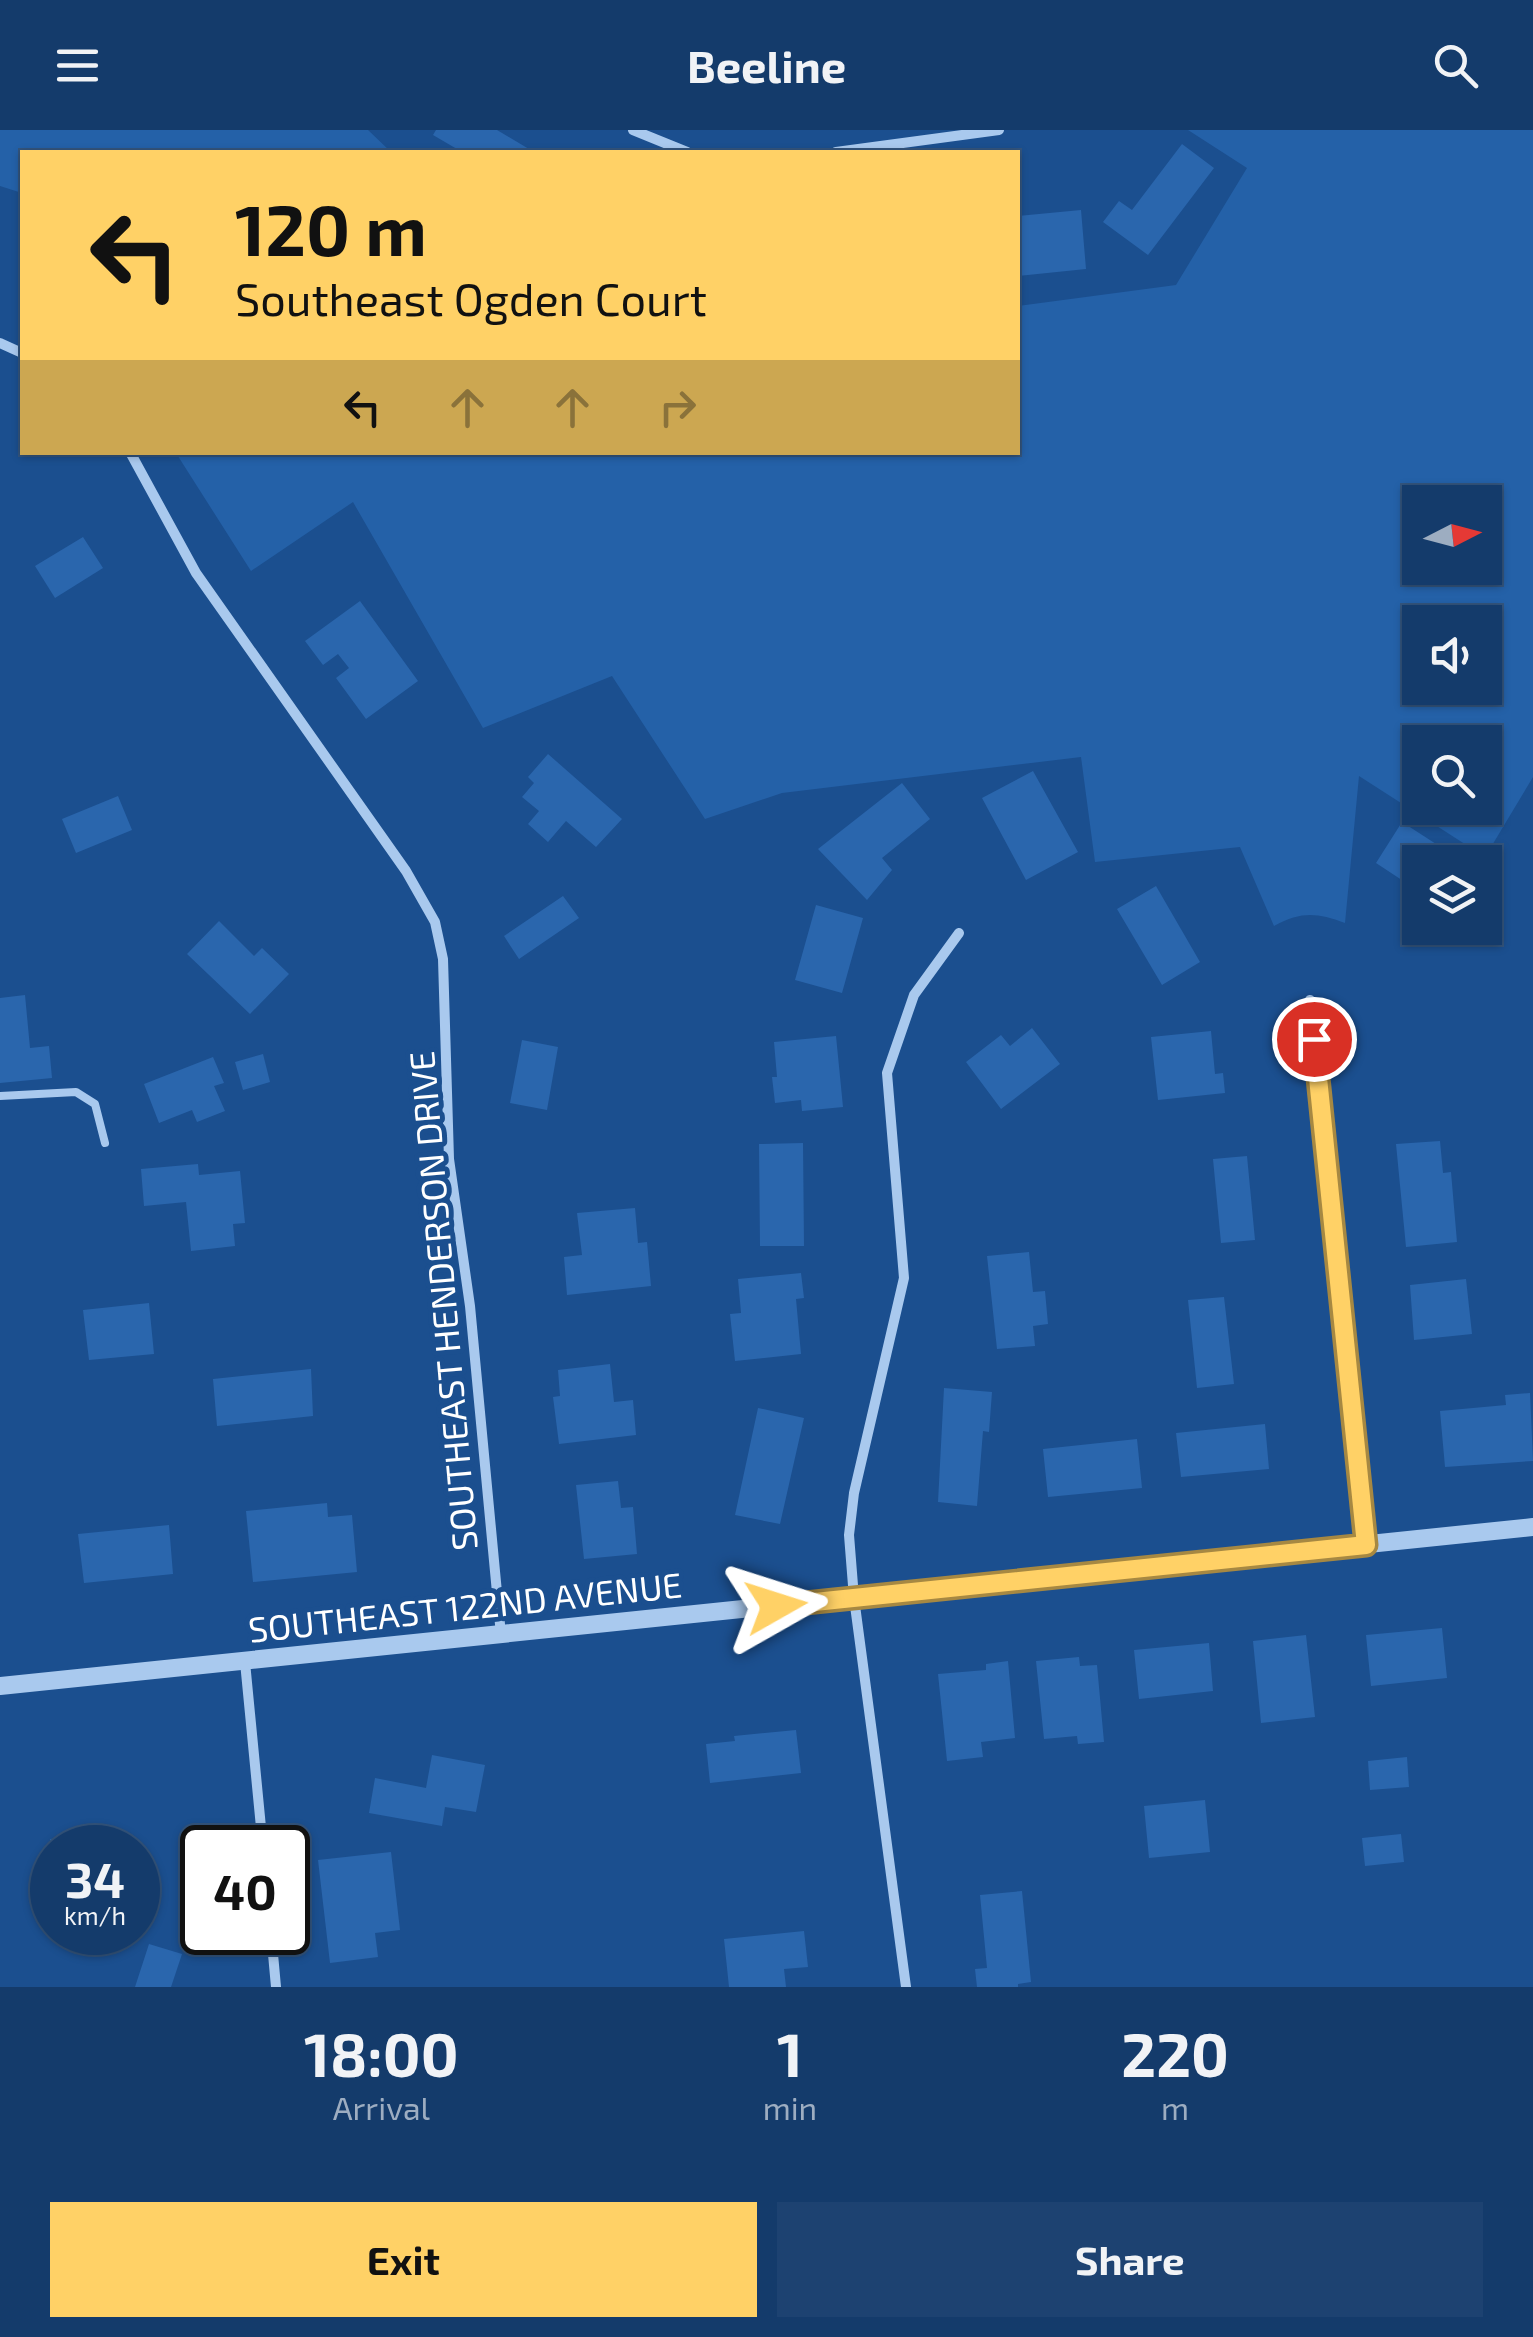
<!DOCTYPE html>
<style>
:root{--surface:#143b6b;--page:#1d4271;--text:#f1f3f6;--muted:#9dadc1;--line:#33557e;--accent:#ffd166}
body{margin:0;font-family:"Exo 2",sans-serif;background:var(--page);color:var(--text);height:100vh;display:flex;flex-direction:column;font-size:38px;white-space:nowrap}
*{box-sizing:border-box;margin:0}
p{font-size:32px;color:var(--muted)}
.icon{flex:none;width:55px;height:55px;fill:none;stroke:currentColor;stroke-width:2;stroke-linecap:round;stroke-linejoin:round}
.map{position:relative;height:1857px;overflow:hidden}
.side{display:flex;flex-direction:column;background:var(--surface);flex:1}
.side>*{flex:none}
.hud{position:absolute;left:20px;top:20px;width:1000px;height:305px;border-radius:0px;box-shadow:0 2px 8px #0004,0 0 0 2px var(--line);background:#ffd166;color:#111;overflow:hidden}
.needle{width:65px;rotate:84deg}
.buttons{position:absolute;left:1402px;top:355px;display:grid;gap:20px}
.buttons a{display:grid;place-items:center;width:100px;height:100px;border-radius:0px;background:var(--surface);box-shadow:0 2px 8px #0004,0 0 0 2px var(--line);font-size:50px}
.speed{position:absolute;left:30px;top:1695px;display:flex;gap:20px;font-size:50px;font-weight:700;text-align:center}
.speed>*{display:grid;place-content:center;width:130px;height:130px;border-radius:50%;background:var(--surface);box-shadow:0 2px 8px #0004,0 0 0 2px var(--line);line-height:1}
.speed small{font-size:25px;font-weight:400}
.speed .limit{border:5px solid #111;border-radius:15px;background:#fff;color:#111}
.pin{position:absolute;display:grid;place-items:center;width:85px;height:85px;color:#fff;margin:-42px;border:5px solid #fff;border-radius:50%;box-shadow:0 2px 10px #0007}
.me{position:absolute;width:110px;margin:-55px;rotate:84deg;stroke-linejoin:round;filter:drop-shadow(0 0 8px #0008)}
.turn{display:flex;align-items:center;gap:35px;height:210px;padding:0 50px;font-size:45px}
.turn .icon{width:130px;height:130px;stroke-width:2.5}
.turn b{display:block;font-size:70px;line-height:85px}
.lanes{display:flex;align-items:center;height:95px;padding:0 50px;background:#0003;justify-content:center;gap:50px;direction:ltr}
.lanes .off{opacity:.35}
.eta{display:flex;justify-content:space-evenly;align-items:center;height:170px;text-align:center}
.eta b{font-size:60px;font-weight:700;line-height:70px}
.cta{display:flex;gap:20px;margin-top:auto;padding:20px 50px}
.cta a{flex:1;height:115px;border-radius:0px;background:var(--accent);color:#111;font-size:40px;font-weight:700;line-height:115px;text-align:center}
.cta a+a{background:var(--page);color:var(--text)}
header{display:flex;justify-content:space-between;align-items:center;height:130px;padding:0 50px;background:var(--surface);font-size:45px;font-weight:700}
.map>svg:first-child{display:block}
</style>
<header><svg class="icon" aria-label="menu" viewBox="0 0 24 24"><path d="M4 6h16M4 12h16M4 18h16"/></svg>Beeline<svg class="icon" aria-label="search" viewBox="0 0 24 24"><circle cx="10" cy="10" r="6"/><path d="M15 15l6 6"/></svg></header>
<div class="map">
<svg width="1533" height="1857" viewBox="0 0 1533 1857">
<rect width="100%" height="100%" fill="#1b4f8f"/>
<path fill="#2461a8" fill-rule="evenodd" d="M 0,0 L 368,0 L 391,22 L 22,22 L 22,63 L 0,56 Z
M 1188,0 L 1533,0 L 1533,647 L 1485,727 L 1359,646 L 1345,793 C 1317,783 1302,781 1274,796 L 1240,717 L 1095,732 L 1081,627 L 782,663 L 705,689 L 612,546 L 483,598 L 353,372 L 251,441 L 176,323 L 1018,322 L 1018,176 L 1176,155 L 1247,38 ZM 1420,372 L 1485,372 L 1485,438 L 1420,438 ZM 1420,492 L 1485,492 L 1485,558 L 1420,558 ZM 1420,612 L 1485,612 L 1485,678 L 1420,678 Z"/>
<path fill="#2a66ad" d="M 436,0 L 497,0 L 534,22 L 462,22 L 433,5 Z
M 1182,14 L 1214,38 L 1148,125 L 1103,92 L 1119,71 L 1132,80 Z
M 1081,80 L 1086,139 L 1018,146 L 1018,86 Z
M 83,407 L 103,438 L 55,468 L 35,436 Z
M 360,471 L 418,551 L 366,589 L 336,548 L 349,538 L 338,524 L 323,535 L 305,511 Z
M 548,624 L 622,689 L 596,717 L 566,691 L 548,712 L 528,694 L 539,681 L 522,667 L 534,653 L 528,647 Z
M 1033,641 L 1078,722 L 1026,750 L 982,668 Z
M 902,653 L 930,689 L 882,728 L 892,740 L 867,770 L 818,719 Z
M 118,666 L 132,700 L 76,723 L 62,689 Z
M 1402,692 L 1464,732 L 1420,732 L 1420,762 L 1376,733 Z
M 1156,756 L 1200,832 L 1162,855 L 1117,779 Z
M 563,766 L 579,788 L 519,829 L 504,806 Z
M 816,775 L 863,788 L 842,863 L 795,850 Z
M 219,791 L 254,826 L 262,818 L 289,844 L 250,884 L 187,824 Z
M 25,865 L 30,918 L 49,916 L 52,948 L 0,953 L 0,868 Z
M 1032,898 L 1060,934 L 1001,979 L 966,932 L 1001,905 L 1010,916 Z
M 1211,901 L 1215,944 L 1223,943 L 1225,963 L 1158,970 L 1151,907 Z
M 836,906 L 843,977 L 802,981 L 801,970 L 775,973 L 772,947 L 777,947 L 774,912 Z
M 522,910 L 558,917 L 547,980 L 510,973 Z
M 263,924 L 270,952 L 243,960 L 235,932 Z
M 213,927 L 224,953 L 214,956 L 225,981 L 197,992 L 192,980 L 159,993 L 144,954 Z
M 1440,1011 L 1443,1043 L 1451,1042 L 1457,1112 L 1406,1117 L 1396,1014 Z
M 803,1013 L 804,1116 L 760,1116 L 759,1014 Z
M 1247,1026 L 1255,1110 L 1221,1113 L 1213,1029 Z
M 198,1034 L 199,1045 L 240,1041 L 245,1093 L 233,1094 L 235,1116 L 191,1121 L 186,1072 L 144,1076 L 141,1039 Z
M 635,1078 L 638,1113 L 647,1112 L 651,1156 L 567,1165 L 564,1127 L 582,1125 L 577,1083 Z
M 1029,1122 L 1033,1162 L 1045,1161 L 1048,1194 L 1033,1196 L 1035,1216 L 997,1219 L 987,1126 Z
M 801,1143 L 804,1168 L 796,1169 L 801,1224 L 735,1231 L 730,1184 L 741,1183 L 738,1149 Z
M 1466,1149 L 1472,1204 L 1414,1210 L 1410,1155 Z
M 1224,1167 L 1234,1254 L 1197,1258 L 1188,1170 Z
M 149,1173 L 154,1224 L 89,1230 L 83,1180 Z
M 610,1234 L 614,1272 L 633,1270 L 636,1305 L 559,1314 L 553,1267 L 560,1266 L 558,1240 Z
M 311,1239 L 313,1286 L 217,1296 L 213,1249 Z
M 944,1258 L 992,1262 L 989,1302 L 983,1301 L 977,1376 L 938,1372 Z
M 1530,1263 L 1533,1331 L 1445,1337 L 1440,1281 L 1506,1275 L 1505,1265 Z
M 758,1278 L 804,1288 L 780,1394 L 735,1385 Z
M 1265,1294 L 1269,1339 L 1181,1347 L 1176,1303 Z
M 1137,1309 L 1142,1358 L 1048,1367 L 1043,1319 Z
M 618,1351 L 621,1378 L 633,1377 L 637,1424 L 584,1429 L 576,1355 Z
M 327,1373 L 328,1387 L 352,1385 L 357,1442 L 253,1452 L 246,1381 Z
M 169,1395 L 173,1444 L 84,1453 L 78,1404 Z
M 1442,1498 L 1447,1548 L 1371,1556 L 1366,1505 Z
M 1306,1505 L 1315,1587 L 1261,1593 L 1253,1511 Z
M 1209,1513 L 1213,1561 L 1139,1569 L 1134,1520 Z
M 1079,1527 L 1080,1536 L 1097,1535 L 1104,1612 L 1078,1614 L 1077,1606 L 1044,1609 L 1036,1531 Z
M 1008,1531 L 1015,1608 L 981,1612 L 983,1627 L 947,1631 L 938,1544 L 986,1540 L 986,1534 Z
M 796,1600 L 801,1643 L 710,1653 L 706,1614 L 735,1611 L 734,1606 Z
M 432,1625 L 485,1635 L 476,1682 L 445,1677 L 442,1696 L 369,1683 L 375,1648 L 426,1658 Z
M 1407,1627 L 1409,1657 L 1370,1660 L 1368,1631 Z
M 1205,1670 L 1210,1722 L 1149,1728 L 1144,1676 Z
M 1401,1704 L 1404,1732 L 1365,1736 L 1362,1708 Z
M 93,1705 L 94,1718 L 51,1718 L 50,1709 Z
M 391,1722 L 400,1800 L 375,1803 L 378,1827 L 330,1833 L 318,1730 Z
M 1022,1761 L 1031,1852 L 1018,1854 L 1018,1857 L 977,1857 L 975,1839 L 987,1838 L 980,1765 Z
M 804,1801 L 808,1837 L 784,1839 L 786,1857 L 729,1857 L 724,1809 Z
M 149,1814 L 182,1824 L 171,1857 L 135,1857 Z"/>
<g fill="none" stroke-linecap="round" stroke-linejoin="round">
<path stroke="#a9c9ee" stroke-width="8" d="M 0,966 L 76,962 L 95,974 L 105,1013"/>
<path stroke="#a9c9ee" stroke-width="10" d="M 633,0 L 687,22
M 836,22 L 999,0
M 0,213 L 22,223
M 130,322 L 196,443 L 406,741 L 435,792 L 443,829 L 449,1029 L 470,1176 L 501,1505
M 1310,870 L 1366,1415
M 245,1532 L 263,1718
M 271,1802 L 276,1857
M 906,1857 L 854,1468 L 849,1405 L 854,1363 L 904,1148 L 887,943 L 914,865 L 959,803"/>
<path stroke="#a9c9ee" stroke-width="18" d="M 0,1556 L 1533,1397"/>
</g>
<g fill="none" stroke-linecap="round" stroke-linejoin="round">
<g stroke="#a68842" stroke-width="25">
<path id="route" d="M 776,1476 L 1366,1415 L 1314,909"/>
</g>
<use href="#route" stroke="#ffd166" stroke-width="18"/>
</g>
<g text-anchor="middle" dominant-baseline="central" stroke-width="10" stroke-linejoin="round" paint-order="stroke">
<g font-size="35" fill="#fff" stroke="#1b4f8f">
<text transform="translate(442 1171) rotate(-95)">SOUTHEAST HENDERSON DRIVE</text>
<text transform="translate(465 1476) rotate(-6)">SOUTHEAST 122ND AVENUE</text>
</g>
</g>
</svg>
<div class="buttons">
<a><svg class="needle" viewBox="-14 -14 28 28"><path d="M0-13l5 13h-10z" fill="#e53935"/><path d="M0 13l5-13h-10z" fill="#9dadc1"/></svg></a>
<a><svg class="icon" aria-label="sound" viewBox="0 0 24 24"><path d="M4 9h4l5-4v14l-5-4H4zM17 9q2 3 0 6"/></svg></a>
<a><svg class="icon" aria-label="search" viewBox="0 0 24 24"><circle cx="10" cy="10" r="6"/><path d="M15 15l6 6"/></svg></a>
<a><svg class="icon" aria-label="layers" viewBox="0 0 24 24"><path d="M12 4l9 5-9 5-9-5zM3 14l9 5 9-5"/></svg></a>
</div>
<div class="speed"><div>34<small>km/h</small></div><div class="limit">40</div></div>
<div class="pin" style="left:1314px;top:909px;background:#d93025"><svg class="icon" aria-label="arrive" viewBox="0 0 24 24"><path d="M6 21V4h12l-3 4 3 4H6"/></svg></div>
<svg class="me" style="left:776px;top:1476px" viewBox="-20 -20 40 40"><path d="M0-17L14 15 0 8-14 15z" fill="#ffd166" stroke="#fff" stroke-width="4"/></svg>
<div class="hud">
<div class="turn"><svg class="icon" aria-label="left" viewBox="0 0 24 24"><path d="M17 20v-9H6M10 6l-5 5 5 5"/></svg><div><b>120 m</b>Southeast Ogden Court</div></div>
<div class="lanes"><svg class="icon" aria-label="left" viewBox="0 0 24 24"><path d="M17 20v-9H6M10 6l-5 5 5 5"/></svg><svg class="icon off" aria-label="ahead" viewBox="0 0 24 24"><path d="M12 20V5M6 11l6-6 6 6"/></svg><svg class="icon off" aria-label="ahead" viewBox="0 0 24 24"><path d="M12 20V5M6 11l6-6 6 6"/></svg><svg class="icon off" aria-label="right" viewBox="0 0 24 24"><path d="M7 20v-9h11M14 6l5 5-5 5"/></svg></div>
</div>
</div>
<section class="side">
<div class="eta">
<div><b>18:00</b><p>Arrival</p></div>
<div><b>1</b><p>min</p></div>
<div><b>220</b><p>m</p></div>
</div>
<div class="cta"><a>Exit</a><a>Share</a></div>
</section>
